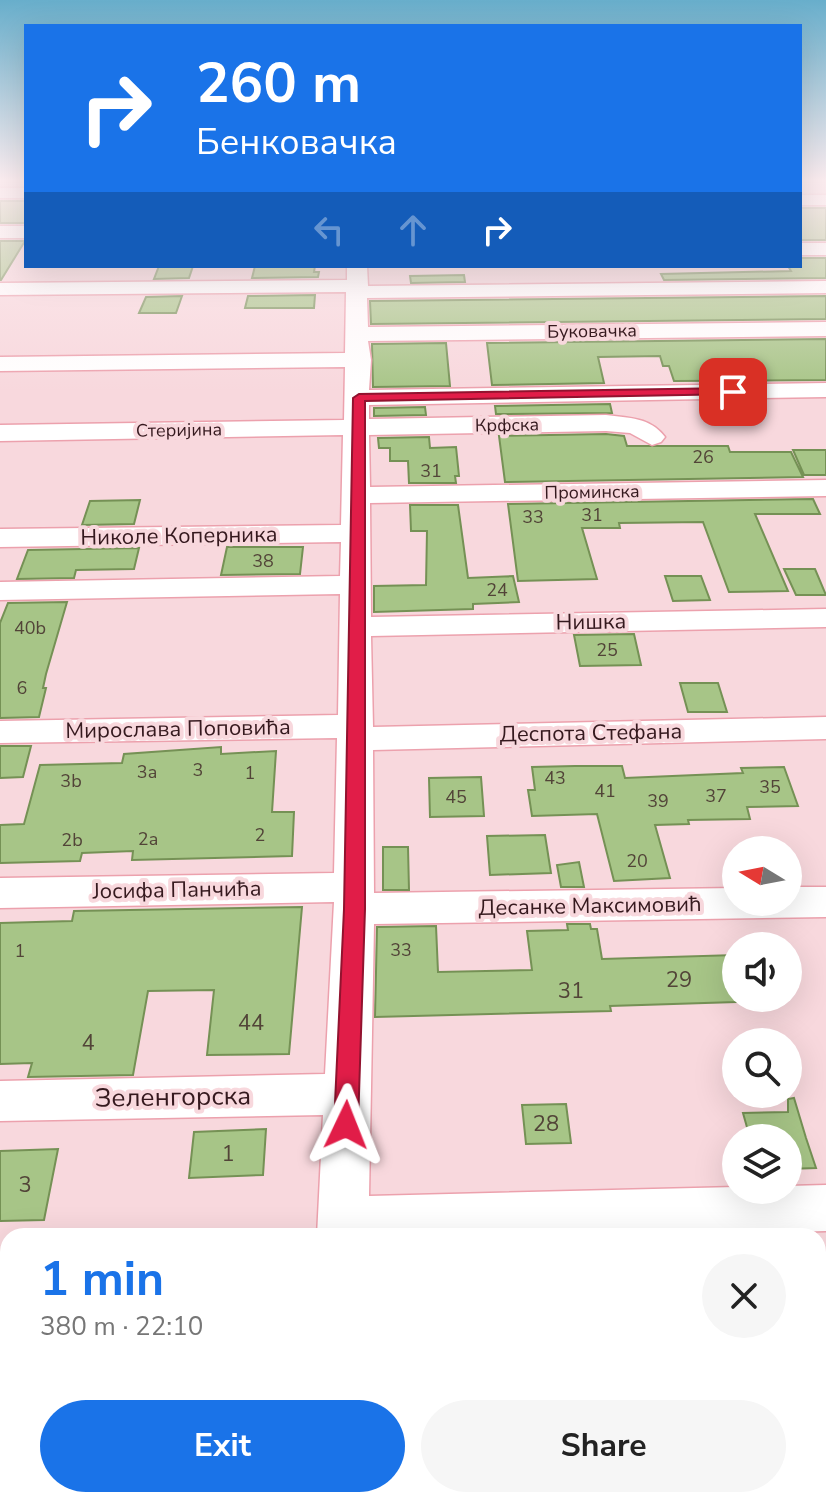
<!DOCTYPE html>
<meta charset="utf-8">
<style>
:root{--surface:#fff;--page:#f6f6f6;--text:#222;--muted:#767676;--accent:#1a73e8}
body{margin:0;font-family:"Nunito Sans",sans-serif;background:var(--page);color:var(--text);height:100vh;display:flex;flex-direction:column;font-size:30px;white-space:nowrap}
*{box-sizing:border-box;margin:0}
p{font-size:26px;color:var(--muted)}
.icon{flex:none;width:44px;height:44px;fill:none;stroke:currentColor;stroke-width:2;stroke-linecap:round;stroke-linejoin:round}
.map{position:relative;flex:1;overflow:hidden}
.sheet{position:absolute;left:0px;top:1228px;width:826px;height:280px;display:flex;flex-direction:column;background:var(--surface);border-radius:24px 24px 0 0;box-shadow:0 8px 32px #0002}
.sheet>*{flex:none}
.guide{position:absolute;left:24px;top:24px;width:778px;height:244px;border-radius:0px;box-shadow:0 8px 32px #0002;background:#1a73e8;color:#fff;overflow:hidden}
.needle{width:52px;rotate:280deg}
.controls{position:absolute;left:722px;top:836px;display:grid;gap:16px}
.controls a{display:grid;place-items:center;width:80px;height:80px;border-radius:50%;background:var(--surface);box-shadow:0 8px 32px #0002;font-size:40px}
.pin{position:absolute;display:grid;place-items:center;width:68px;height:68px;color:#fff;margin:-34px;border-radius:16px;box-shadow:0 4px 12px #0006}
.me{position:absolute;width:88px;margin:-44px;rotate:2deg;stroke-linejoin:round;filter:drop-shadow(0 0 6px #0008)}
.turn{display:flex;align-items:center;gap:28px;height:168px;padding:0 40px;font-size:36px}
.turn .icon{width:104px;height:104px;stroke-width:2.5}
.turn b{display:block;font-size:56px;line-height:68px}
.lanes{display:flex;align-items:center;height:76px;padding:0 40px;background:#0003;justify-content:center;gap:40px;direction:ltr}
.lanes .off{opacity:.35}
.round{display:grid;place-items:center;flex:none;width:84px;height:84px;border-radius:42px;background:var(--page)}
.headline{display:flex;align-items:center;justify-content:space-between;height:136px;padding:0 40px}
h1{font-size:48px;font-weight:700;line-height:60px;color:var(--accent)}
.cta{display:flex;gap:16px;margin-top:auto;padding:16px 40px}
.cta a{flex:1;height:92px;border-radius:48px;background:var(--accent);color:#fff;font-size:32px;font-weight:700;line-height:92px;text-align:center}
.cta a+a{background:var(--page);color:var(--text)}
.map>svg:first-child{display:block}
</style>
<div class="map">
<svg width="826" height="1508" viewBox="0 0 826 1508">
<rect width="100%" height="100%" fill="#f8d8dd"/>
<path fill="#a7c587" stroke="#759155" stroke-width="2" d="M 0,201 L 26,201 L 26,223 L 0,223 Z
M 800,208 L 826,208 L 826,240 L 800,240 Z
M 0,241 L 25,241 L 1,280 L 0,280 Z
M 800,258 L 826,258 L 826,278 L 664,280 L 661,274 L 791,271 L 788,266 L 800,266 Z
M 159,266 L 193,266 L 189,278 L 154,279 Z
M 255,266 L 315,266 L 314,272 L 319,272 L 318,277 L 252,278 Z
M 464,275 L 465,282 L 411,283 L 410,276 Z
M 315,295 L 314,308 L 245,308 L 248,296 Z
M 182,296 L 176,313 L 139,313 L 146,297 Z
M 826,296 L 826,319 L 371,324 L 370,301 Z
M 826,339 L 826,380 L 674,381 L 669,366 L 663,366 L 660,356 L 598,357 L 604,383 L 492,385 L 487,343 Z
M 446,343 L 450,386 L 373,387 L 372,344 Z
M 610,404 L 612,413 L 496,414 L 495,406 Z
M 425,407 L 426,415 L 374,416 L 374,408 Z
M 606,434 L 624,436 L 627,446 L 728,446 L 730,452 L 791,452 L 803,477 L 505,482 L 499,436 Z
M 429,437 L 430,448 L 456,447 L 459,476 L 455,476 L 456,483 L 409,483 L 408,461 L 390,461 L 390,448 L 379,448 L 378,438 Z
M 793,450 L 826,450 L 826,475 L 804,475 Z
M 813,499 L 820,514 L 755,514 L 788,591 L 729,592 L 703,522 L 619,523 L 620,528 L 582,528 L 597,579 L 518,581 L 508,504 Z
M 140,500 L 134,524 L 82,525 L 90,501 Z
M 410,505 L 458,505 L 468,578 L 513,576 L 519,602 L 473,604 L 473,609 L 374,612 L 374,586 L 426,585 L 427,531 L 411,531 Z
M 227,547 L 303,547 L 300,574 L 221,575 Z
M 139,548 L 134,569 L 76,570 L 74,578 L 17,579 L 28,550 Z
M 784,569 L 815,569 L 826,595 L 796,595 Z
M 665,576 L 701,576 L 710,600 L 673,601 Z
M 67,602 L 46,674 L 43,688 L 46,688 L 39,717 L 0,718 L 0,623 L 8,603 Z
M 634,634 L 641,665 L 580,666 L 574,635 Z
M 680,683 L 718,683 L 727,712 L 688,712 Z
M 0,746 L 31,746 L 23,777 L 0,778 Z
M 221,747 L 221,754 L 276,751 L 272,812 L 294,812 L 292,856 L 132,860 L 133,851 L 82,853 L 80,861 L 0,863 L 0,825 L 24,824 L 40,765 L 122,763 L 124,754 Z
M 575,766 L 622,766 L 625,778 L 743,773 L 741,768 L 784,767 L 798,806 L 747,807 L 750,819 L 688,820 L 689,824 L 655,825 L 670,878 L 614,881 L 597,814 L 532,816 L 528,790 L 535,790 L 532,767 Z
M 481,777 L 484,816 L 430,817 L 429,778 Z
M 545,835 L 551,873 L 490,875 L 487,836 Z
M 383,847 L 408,847 L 409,890 L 383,890 Z
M 579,862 L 584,887 L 561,887 L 557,865 Z
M 302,907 L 289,1054 L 207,1055 L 214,990 L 148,991 L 133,1075 L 28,1077 L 32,1063 L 0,1064 L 0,923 L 72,921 L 74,911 Z
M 567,924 L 590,924 L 591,929 L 597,929 L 602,959 L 736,955 L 736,1002 L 610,1006 L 611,1011 L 375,1017 L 377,927 L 436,926 L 438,972 L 532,970 L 527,931 L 568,930 Z
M 794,1098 L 806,1138 L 816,1168 L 788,1169 L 788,1138 L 750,1138 L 743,1113 L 788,1112 L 788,1099 Z
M 566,1104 L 571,1143 L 526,1144 L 522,1105 Z
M 266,1129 L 263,1175 L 189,1178 L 194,1132 Z
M 58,1149 L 44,1220 L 0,1221 L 0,1151 Z"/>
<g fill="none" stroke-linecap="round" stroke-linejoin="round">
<g stroke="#eca1ad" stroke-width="3">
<path id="minor" d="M 0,188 L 26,188 L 26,198 L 0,198 Z
M 800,195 L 826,195 L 826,205 L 800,205 Z
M 0,226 L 26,226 L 26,238 L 0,238 Z
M 800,243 L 826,243 L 826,255 L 800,255 Z
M 347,266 L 367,266 L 368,286 L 826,281 L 826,293 L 367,298 L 368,327 L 826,322 L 826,336 L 368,341 L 371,360 L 369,390 L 826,383 L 826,397 L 369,405 L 369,419 L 606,415 C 629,418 650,417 665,437 L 661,442 L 652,445 L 630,433 L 606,431 L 369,435 L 370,487 L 826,480 L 826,496 L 370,503 L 371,617 L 826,609 L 826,627 L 371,636 L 373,727 L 826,717 L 826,739 L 373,750 L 374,893 L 736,888 L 736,902 L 788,902 L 788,887 L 826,887 L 826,917 L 374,924 L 369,1196 L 736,1187 L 736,1190 L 788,1190 L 788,1186 L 826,1185 L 826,1231 L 646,1236 L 317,1236 L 323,1115 L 0,1121 L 0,1081 L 325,1074 L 334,902 L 0,908 L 0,878 L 334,873 L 337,738 L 0,743 L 0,721 L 338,715 L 340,594 L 0,600 L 0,582 L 340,576 L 341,542 L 0,547 L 0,529 L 341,525 L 343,435 L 0,441 L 0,425 L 344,420 L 345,367 L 0,371 L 0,357 L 345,353 L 346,292 L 0,295 L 0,283 L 347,280 Z
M 826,1330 L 826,1386 L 818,1387 L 818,1331 Z
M 0,1389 L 8,1389 L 8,1447 L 0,1447 Z
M 309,1500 L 369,1500 L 369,1508 L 309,1508 Z"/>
</g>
<use href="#minor" fill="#fff" fill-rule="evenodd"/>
</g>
<linearGradient id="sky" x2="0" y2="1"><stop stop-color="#68aecb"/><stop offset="0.46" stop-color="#fcedf0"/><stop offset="1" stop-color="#fcedf0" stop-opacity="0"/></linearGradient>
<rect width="826" height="392" fill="url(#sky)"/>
<path fill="#e11d48" stroke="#92132f" stroke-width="2" d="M 733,388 L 737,389 L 737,394 L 365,401 L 365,909 L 358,1125 L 355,1133 L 346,1136 L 337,1133 L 334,1125 L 344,909 L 353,398 L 359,394 Z"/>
<g text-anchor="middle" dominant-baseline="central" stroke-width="8" stroke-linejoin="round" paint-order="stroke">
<g font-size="18" fill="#35191e" stroke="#f8d8dd">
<text transform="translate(592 331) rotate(-1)">Буковачка</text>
<text transform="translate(507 425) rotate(-1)">Крфска</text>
<text transform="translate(179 430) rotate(-1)">Стеријина</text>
<text transform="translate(592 492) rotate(-1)">Проминска</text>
</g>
<g font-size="18" fill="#524438">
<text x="703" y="457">26</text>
<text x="431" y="471">31</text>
<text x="592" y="515">31</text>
<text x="533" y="517">33</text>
<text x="263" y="561">38</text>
<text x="497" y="590">24</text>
<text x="30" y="628">40b</text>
<text x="607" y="650">25</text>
<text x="22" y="688">6</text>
<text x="198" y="770">3</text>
<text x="147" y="772">3a</text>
<text x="250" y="773">1</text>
<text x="555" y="778">43</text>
<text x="71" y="781">3b</text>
<text x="770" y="787">35</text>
<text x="605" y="791">41</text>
<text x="716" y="796">37</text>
<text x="456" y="797">45</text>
<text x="658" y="801">39</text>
<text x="260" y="835">2</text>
<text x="148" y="839">2a</text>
<text x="72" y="840">2b</text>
<text x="637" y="861">20</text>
<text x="401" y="950">33</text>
<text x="20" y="951">1</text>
</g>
<g font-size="22" fill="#35191e" stroke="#f8d8dd">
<text transform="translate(179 536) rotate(-1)">Николе Коперника</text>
<text transform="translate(591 622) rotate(-1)">Нишка</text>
<text transform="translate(178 729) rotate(-1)">Мирослава Поповића</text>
<text transform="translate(591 733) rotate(-1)">Деспота Стефана</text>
<text transform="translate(177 890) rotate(-1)">Јосифа Панчића</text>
<text transform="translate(590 906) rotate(-1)">Десанке Максимовић</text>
</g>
<g font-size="22" fill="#524438">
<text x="679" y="980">29</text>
<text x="571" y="991">31</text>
<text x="251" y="1023">44</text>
<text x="88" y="1043">4</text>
<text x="546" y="1124">28</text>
<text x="228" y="1154">1</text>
<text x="25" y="1185">3</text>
</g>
<g font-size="26" fill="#35191e" stroke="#f8d8dd">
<text transform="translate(173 1097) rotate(-1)">Зеленгорска</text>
</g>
</g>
</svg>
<div class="controls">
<a><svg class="needle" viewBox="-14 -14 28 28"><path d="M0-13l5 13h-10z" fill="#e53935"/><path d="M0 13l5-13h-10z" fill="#767676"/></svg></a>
<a><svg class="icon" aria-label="sound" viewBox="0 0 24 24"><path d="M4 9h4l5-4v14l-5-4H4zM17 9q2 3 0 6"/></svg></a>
<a><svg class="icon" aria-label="search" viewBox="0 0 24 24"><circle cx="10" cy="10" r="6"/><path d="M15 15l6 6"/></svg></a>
<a><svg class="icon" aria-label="layers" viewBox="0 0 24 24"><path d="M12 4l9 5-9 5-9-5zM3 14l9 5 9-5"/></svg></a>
</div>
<div class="pin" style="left:733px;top:392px;background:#d93025"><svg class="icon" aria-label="arrive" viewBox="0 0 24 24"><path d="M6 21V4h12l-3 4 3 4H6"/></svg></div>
<svg class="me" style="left:346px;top:1125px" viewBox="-20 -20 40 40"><path d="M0-17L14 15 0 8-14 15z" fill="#e11d48" stroke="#fff" stroke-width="4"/></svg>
<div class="guide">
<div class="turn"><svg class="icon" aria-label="right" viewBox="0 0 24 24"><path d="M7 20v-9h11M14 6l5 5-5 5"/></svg><div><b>260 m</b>Бенковачка</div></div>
<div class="lanes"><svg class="icon off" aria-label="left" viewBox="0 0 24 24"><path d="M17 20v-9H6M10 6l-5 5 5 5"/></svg><svg class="icon off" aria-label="ahead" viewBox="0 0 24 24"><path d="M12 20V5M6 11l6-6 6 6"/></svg><svg class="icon" aria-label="right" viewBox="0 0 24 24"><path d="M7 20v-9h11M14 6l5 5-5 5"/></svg></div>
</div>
<section class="sheet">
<div class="headline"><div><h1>1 min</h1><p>380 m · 22:10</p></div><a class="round"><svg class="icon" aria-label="close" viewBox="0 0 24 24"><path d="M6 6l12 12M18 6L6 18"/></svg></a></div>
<div class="cta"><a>Exit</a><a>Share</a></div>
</section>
</div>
